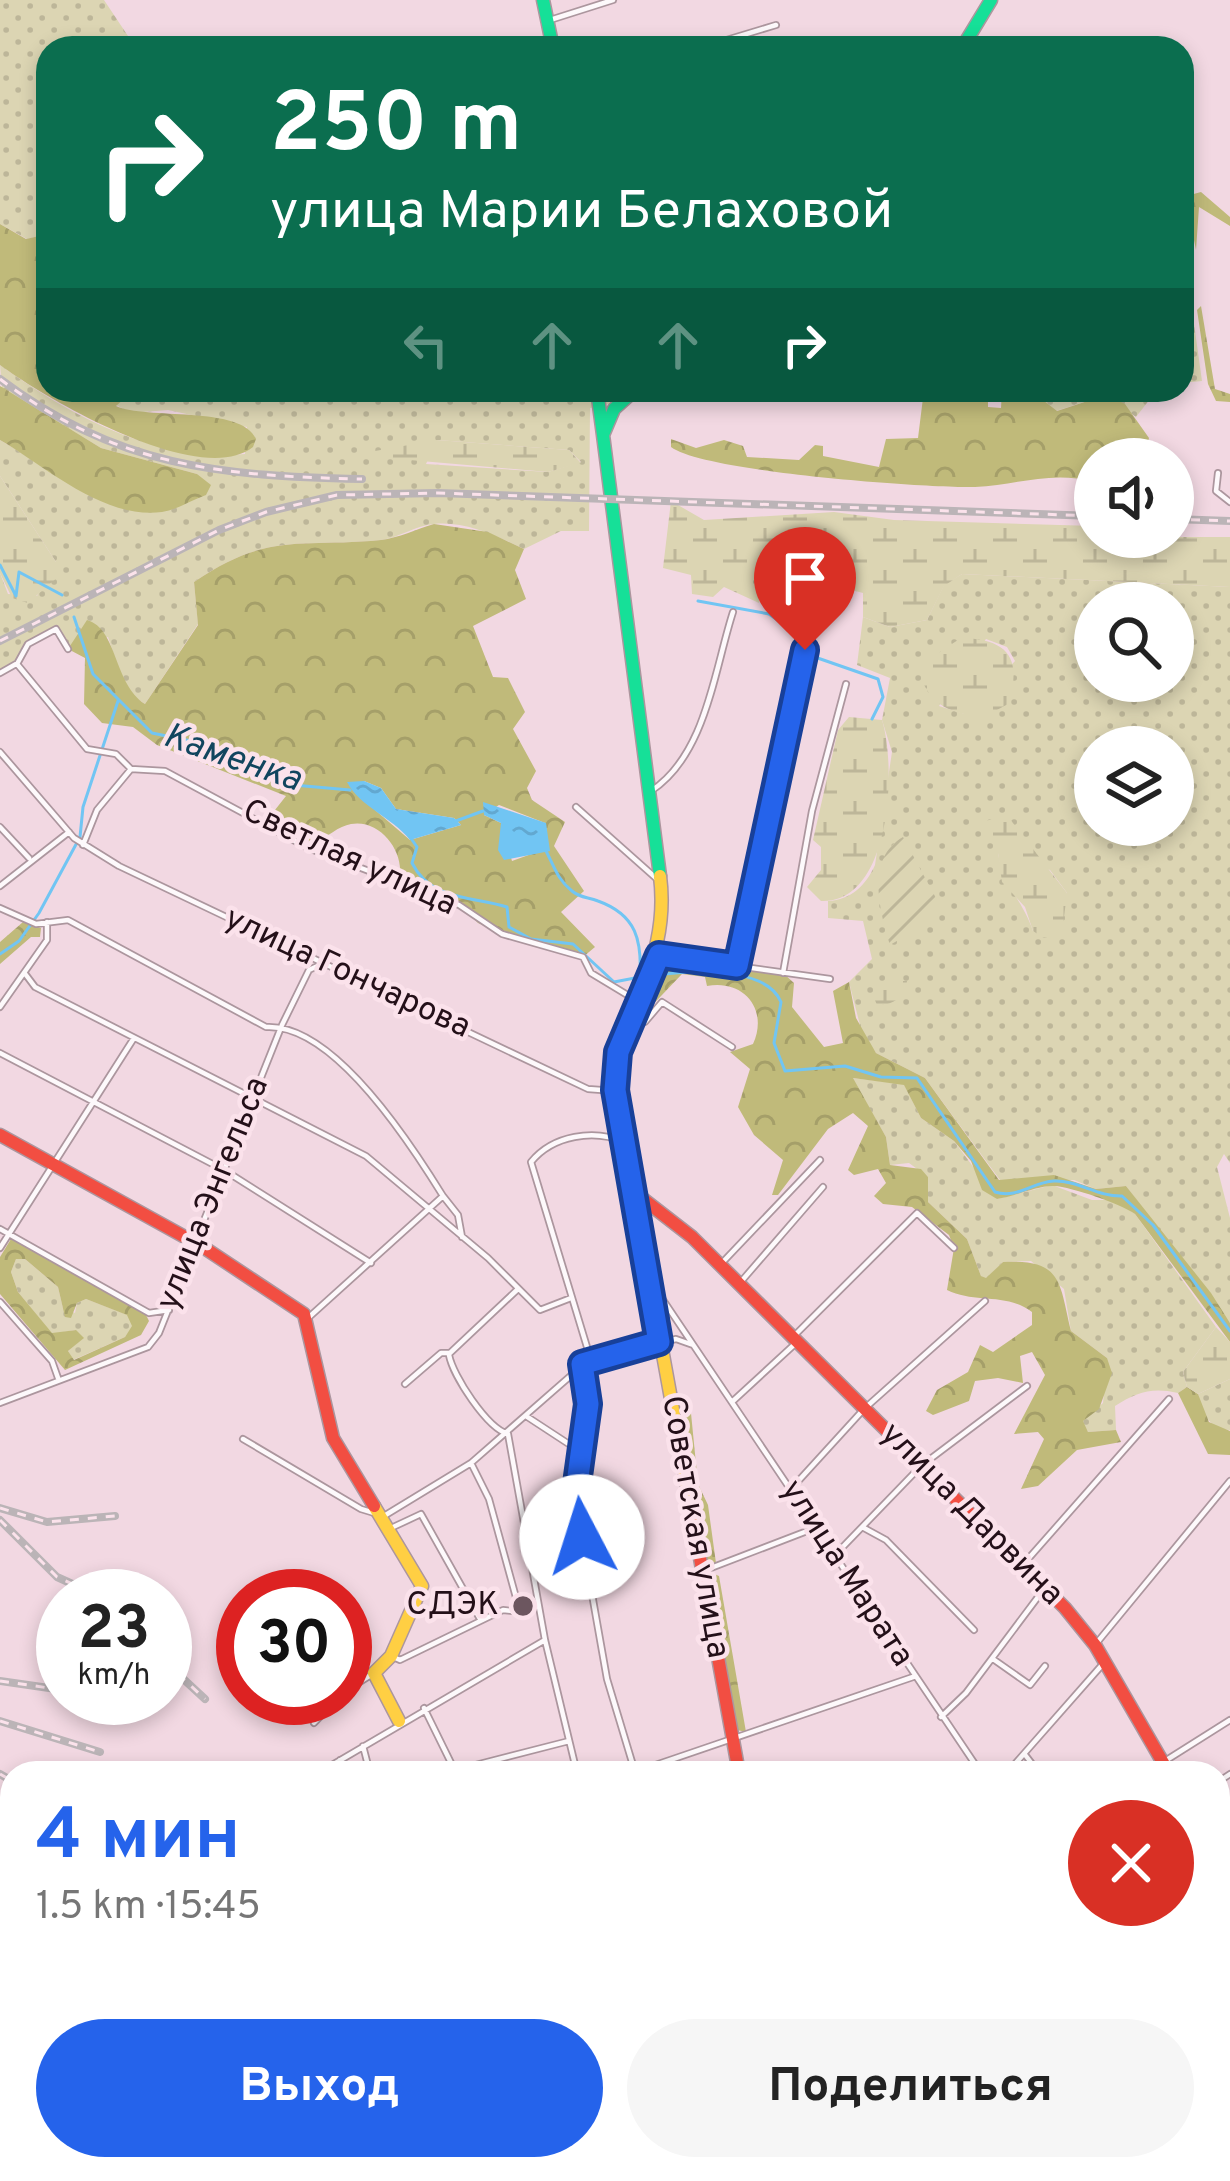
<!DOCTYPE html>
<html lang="ru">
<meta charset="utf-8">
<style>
:root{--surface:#fff;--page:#f6f6f6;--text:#222;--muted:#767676;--accent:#2563eb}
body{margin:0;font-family:Overpass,sans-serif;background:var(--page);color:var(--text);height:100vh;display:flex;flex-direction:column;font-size:45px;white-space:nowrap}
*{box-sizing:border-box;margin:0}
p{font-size:39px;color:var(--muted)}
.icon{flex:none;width:66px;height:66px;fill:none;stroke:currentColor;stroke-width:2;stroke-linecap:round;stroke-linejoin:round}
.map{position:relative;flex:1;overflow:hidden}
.drawer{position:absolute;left:0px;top:1761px;width:1230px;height:420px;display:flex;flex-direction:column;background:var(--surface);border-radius:36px 36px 0 0;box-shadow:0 6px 18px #0003}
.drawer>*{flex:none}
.top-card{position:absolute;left:36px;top:36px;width:1158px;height:366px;border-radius:36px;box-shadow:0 6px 18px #0003;background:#0b6e4f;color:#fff;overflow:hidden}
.controls{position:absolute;left:1074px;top:438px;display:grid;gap:24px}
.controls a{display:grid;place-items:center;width:120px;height:120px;border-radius:50%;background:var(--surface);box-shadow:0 6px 18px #0003;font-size:60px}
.speed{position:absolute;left:36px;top:1569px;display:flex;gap:24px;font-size:60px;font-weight:700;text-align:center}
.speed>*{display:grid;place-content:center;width:156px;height:156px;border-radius:50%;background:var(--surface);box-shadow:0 6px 18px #0003;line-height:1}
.speed small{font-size:30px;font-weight:400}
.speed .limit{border:18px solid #d22;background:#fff;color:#111}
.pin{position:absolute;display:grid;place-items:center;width:102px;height:102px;color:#fff;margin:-123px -51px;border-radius:50% 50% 50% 0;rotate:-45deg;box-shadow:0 0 12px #0007}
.pin .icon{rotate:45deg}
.me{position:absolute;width:132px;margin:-66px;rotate:355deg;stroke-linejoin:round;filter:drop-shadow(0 0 9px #0008)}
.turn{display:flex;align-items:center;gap:42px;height:252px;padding:0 36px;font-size:54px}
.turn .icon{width:156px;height:156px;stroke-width:2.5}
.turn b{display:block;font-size:84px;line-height:102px}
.lanes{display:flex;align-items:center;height:114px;padding:0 36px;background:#0003;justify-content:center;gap:60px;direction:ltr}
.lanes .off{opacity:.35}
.round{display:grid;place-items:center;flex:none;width:126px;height:126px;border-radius:63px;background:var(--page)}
.head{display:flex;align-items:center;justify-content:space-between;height:204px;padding:0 36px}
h1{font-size:72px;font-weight:700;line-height:90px;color:var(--accent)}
.button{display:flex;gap:24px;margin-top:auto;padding:24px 36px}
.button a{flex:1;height:138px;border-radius:72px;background:var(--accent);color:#fff;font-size:48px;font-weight:700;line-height:138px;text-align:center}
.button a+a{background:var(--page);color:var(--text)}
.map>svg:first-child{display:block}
</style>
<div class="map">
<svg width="1230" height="2181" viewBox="0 0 1230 2181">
<defs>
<pattern id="grass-dots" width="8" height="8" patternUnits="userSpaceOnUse" patternTransform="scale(3)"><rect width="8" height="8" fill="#dcd5b3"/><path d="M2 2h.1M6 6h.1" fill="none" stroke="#bdb699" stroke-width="1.8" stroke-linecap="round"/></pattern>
<pattern id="forest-crowns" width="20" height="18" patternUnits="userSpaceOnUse" patternTransform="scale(3)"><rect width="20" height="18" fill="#c0ba7a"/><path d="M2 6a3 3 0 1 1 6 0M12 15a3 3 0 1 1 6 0" fill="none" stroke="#a59f69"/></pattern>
<pattern id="wetland-marsh" width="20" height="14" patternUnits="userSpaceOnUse" patternTransform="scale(3)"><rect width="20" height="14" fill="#dcd5b3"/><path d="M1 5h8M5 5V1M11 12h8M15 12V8" fill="none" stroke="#bdb699"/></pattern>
<pattern id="garden-furrows" width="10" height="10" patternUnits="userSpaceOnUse" patternTransform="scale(3)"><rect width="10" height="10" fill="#dcd5b3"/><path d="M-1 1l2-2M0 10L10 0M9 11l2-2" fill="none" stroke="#bdb699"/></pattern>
<pattern id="water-ripples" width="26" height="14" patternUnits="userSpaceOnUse" patternTransform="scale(3)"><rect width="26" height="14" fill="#71c5f3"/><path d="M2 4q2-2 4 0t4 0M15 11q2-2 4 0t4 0" fill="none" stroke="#62a8d0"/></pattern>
</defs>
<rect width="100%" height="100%" fill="#f2d8e2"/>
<path fill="url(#grass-dots)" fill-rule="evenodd" d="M 0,0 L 104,0 L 136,48 L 48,48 L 48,234 L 27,239 L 0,224 Z
M 1182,238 L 1202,381 L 1182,383 Z
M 0,365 C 69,415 157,463 245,454 L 247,427 L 168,410 L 131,413 L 116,405 L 134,390 L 626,390 L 613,403 L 590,408 L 589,531 L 561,531 L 524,549 C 497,536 465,521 434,524 C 416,525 399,538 381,540 C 300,548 269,531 194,582 L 198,624 L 145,704 L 126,691 L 108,637 L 68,649 L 57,630 L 28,644 L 17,664 L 0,673 L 0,573 L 8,594 L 37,596 L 56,562 L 0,476 L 0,440 C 76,484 112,528 205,495 L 197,474 L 101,448 L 2,388 ZM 437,440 L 569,450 L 581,462 L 548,472 L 426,464 Z
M 1030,390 L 1157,390 L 1136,417 L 1106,395 L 1056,411 Z
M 962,574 L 1230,587 L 1230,1163 L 1224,1154 L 1217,1167 L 1230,1218 L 1230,1323 L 1126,1186 L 1096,1189 L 1074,1180 L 1000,1180 L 925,1078 L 876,1053 L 862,1033 L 849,982 L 872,959 L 863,921 L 828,918 L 828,901 C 851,900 866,885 875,865 L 892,752 L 882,720 L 890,678 L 857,665 L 863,617 L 890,627 L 927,620 L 944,585 ZM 1095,603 L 1173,603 L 1173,681 L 1095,681 ZM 986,639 L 1007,647 L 1015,661 L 965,714 L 939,706 ZM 1095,747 L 1173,747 L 1173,825 L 1095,825 ZM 998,853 L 1050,870 L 1067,893 L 1033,931 C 1023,901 1003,885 998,853 Z
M 852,1078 L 904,1084 L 921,1118 L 954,1141 L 997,1199 L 1052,1185 L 1092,1200 L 1116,1200 L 1135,1214 L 1216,1327 L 1183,1372 L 1187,1387 L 1178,1393 C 1152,1387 1137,1392 1115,1406 L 1116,1430 L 1088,1432 L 1082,1421 L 1103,1403 L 1107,1358 L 1071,1331 L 1064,1289 L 1031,1261 L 1003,1262 L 986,1279 L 981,1276 L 967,1239 L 928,1202 L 928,1177 L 909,1163 L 890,1165 L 886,1137 Z
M 16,1259 L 25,1259 L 58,1287 L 63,1308 L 75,1313 L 77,1303 L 86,1299 L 128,1315 L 133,1326 L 125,1337 L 73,1360 L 68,1351 L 83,1338 L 75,1330 L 52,1334 L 18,1292 L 11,1272 Z
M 1230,1379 L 1230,1430 C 1209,1429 1202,1413 1198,1394 Z"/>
<path fill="url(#forest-crowns)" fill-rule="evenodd" d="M 1201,192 L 1230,217 L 1230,226 L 1199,207 L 1196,250 L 1188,209 L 1190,195 Z
M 0,224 L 26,239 L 48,234 L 48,390 L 134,390 L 116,406 C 145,420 242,405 256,439 L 253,447 C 200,489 46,399 0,365 Z
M 1201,306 L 1215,389 L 1230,394 L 1230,402 L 1216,401 L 1208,384 L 1197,310 Z
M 0,386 L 101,448 L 197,474 L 211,485 L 206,495 C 192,500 176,510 162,512 C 104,520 45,466 0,440 Z
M 924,390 L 988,390 L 988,407 L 1001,408 L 1002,390 L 1030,390 L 1057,411 L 1106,395 L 1125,404 L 1149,438 L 1143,459 L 1095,459 L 1095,482 C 1051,470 1018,485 975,487 C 925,488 704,472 671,447 L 671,439 L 696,448 L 724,440 L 743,446 L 747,457 L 799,460 L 815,445 L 823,446 L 823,456 L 879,467 L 886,439 L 918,438 Z
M 434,524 L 488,532 L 524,549 L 515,570 L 526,599 L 473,626 L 493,677 L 508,678 L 525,712 L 513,729 L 536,771 L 527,788 L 532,800 L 565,822 L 554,846 L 584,891 L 561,912 L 595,947 L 583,957 L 502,934 L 478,923 L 455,900 L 400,873 C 402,849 379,819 351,824 C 339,826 326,837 316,844 L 283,828 L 271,815 L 286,796 L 157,745 L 133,727 L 102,723 L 84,704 L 85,658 L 68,649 L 87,620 C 118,629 113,683 145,704 L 198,625 L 194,582 C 269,531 300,548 381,540 C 398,538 417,529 434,524 ZM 364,781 L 381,788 L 396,809 L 454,818 L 461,825 L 410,840 L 375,810 ZM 499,805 L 545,823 L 537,852 L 512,861 L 501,823 L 484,815 Z
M 23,922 L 41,928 L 40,937 L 31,937 L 0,964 L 0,942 Z
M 659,955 L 783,973 L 794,983 L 792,1007 L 824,1047 L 843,1043 L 833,991 L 849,982 L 856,1018 L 876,1053 L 925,1078 L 999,1180 L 1054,1175 L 1096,1189 L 1126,1186 L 1211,1293 L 1230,1323 L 1230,1342 L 1135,1214 C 1121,1204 1072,1187 1054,1186 C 1038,1185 1014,1197 997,1199 L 982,1190 L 971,1161 L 954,1141 L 921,1118 L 904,1085 L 853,1078 L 886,1137 L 890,1165 L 921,1169 L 928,1177 L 928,1202 L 967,1239 L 981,1276 L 986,1278 L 1003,1262 C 1063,1259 1059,1282 1071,1331 L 1107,1358 L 1112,1373 L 1099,1409 L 1083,1421 L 1088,1432 L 1116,1430 L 1121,1442 L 1077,1450 L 1038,1486 L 1021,1489 L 1044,1439 L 1038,1432 L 1014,1434 L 1045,1375 L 1032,1352 L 1020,1356 L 1023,1383 L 998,1378 L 975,1381 L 969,1401 L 933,1415 L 926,1411 L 937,1390 L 968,1372 L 980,1345 L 993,1352 L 1032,1325 L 1032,1312 C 1005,1292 975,1304 947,1290 L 954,1248 L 949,1235 L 912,1207 L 883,1204 L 874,1196 L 886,1183 L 878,1169 L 854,1175 L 848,1170 L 868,1126 L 853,1113 L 828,1129 L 778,1195 L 772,1195 L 783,1160 L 754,1135 L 738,1107 L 750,1069 L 730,1052 L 753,1044 C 769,1009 743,979 707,986 L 705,977 L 682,974 L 642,1016 L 631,1020 Z
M 11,1239 L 145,1313 L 149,1321 L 141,1335 L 65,1370 L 0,1294 L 0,1257 ZM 16,1259 L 25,1259 L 58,1287 L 65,1317 L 71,1318 L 77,1303 L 86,1299 L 127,1315 L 132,1326 L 125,1337 L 74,1360 L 68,1351 L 84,1338 L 76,1330 L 52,1333 L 18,1292 L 11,1272 Z
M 1187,1387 L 1198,1394 L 1209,1422 L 1230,1431 L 1230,1455 L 1208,1454 L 1178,1393 Z
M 683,1401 L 690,1403 L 698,1484 L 708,1505 L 716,1563 L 705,1564 Z
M 712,1573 L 719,1576 L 746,1732 L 737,1730 L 707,1577 Z"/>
<path fill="url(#wetland-marsh)" d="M 437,440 L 569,450 L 581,463 L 548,472 L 375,457 L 375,451 Z
M 0,476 L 56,562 L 59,576 L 28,603 L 12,598 L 0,573 Z
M 671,501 L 704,520 L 834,512 L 894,520 L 1095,526 L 1095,537 L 1230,537 L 1230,587 L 962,574 L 944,586 L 927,620 L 890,627 L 863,617 L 863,593 L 821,582 L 821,564 L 791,561 L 765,570 L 759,603 L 724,587 L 713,597 L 692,594 L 691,575 L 663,568 Z
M 961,638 C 1008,639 1023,658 1008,704 L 982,718 C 952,712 930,707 921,676 L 929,659 Z
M 849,717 L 882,720 C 897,768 891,904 821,901 L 807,887 L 821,870 L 821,847 L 813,840 L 838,730 Z
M 1006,814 L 1067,893 L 1062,933 L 1044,938 L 1033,931 L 1025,907 L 1002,882 L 998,853 L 983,822 Z
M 890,981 L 907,981 C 905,997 892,1006 877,1005 L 872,993 Z
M 1216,1327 L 1230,1342 L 1230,1379 L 1198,1394 L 1187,1387 L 1183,1372 Z"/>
<path fill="url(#garden-furrows)" d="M 903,837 L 944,913 L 890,945 C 880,913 865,858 903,837 Z"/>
<path fill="url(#water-ripples)" d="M 364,781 L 381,788 L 396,809 L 454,818 L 461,825 L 410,840 C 392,817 360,807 347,782 Z
M 483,802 L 546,823 L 550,851 L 504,860 L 498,850 L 501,823 L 484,815 Z"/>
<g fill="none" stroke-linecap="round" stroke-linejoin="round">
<path stroke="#71c5f3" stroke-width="3" d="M 0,565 L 16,596 L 19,572 L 62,595
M 698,601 L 769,614 L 794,632 L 809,655 L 878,679 L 883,697 L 872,719
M 74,617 L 93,674 L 152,733 L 196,742 L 282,784 L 350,790
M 453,822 L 483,811
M 410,837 L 417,847 L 412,863 C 431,901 471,896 507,907 L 509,927 L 531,939 L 573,944 L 614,982 C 652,974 762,957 781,1002 L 774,1043 L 785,1071 L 845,1066 L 881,1077 L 917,1078 L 995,1192 C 1018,1199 1032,1182 1054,1181 C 1077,1180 1098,1197 1122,1196 L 1153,1225 L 1230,1331
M 546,851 C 554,866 557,879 572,891 C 580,898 588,897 598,901 C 637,915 642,941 640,978
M 0,954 L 19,941 L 39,913 L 80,837 L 83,807 L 118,701"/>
<g stroke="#ac969e" stroke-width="8">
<path id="street" d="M 550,20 L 613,0
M 700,48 L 776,25
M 1218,473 L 1216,491 L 1230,502
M 17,664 L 87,749 L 116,754 L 131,769
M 17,664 L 28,644 L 56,629 L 68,649
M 0,673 L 16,664
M 0,752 L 74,838 L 119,866 L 588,1089 L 615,1091
M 651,791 C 706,755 714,671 733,612
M 576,807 L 657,879
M 0,827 L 29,858
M 83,845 L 97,810 L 131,769 L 165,771 L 308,848 L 459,905 L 502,934 L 583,957 L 591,973 L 639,1002
M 0,886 L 69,832
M 0,908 L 36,924 L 68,920 L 266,1027 C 333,1023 411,1144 443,1196 L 308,1318
M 659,955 L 830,979
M 737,966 L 819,588
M 783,973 L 812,811 L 846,684
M 26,975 L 35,987 L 366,1156 L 488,1258 L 540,1310 L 571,1298
M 0,1007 L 47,940 L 47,922
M 631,1020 L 645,1022 L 662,1002 L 732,1047
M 0,1053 L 224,1170 L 371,1263
M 443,1196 L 458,1215 L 462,1237
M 0,1229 L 149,1313 L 169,1310
M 0,1248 L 134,1038
M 720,1265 L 820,1160
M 739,1284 L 823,1187
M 653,1285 L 981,1773
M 0,1302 L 52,1361 L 58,1378
M 792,1338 L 917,1213 L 954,1248
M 449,1355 C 453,1376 487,1428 508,1434
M 590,1357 L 531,1162 C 553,1135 594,1129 624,1142
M 582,1364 L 588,1404 L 575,1498 L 607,1679 L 635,1772
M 405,1384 L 441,1353 L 450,1353 L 518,1289
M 733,1401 L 796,1343
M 0,1403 L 148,1347 L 159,1333 L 282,1025 L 309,970 L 324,963
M 526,1416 L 581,1452
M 508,1434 L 545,1640 L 577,1773
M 243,1439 L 361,1509 L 384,1516 L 471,1463 L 591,1358 L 676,1339 L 693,1345
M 791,1489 L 864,1409 L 985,1301
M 391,1528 L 421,1514 L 480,1619
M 864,1528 L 886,1540 L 974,1630
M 835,1555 L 921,1466 L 1027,1386
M 1021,1567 L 1169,1399
M 703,1571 L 815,1528
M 1095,1645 L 1230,1481
M 391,1656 L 400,1660 L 503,1610 L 520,1612 L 489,1499 L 471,1463
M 993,1659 L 1030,1685 L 1045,1666
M 345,1691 L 374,1673
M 424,1708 L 456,1773
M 941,1717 L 966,1693 L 1044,1589
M 314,1723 L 338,1698
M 363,1746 L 370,1773
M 1026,1756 L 1039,1773
M 340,1760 L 348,1773
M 327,1768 L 545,1640
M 456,1770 L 569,1741
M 635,1772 L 913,1677
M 1008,1772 L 1034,1767
M 1007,1773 L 1102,1665
M 1146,1773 L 1230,1720
M 1218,1782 L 1230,1774
M 1218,1916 L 1230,1928
M 1218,2009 L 1230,2000
M 1218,2095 L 1230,2112
M 94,2169 L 101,2181
M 164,2181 L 171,2169
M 235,2181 L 242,2169
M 753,2181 L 759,2169
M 1013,2181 L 1027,2169"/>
</g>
<g stroke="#ac969e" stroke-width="15">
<path id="fast" d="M 543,0 L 553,48
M 962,48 L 991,0
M 597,390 L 603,435
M 635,390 L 614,409 L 603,435 L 660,876
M 1218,1878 L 1230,1874
M 955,2169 L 969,2181"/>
</g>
<g stroke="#ac969e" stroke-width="15">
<path id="slow" d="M 660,876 C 671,960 622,1011 615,1091 L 694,1525
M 374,1506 L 422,1586 L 391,1656 L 374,1673 L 399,1721
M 1218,2152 L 1230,2142
M 13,2169 L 42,2181"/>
</g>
<g stroke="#ac969e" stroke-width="15">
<path id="jam" d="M 0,1135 L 203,1247 L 304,1314 L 333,1438 L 374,1506
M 634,1192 L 692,1237 L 1065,1608 L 1095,1645 L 1169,1773
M 694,1525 L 739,1773
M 656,2181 L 669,2169
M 882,2181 L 887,2169
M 1185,2181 L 1199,2169"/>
</g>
<use href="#street" stroke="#fdf9fb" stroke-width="4.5"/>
<use href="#fast" stroke="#16e098" stroke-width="12"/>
<use href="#slow" stroke="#ffcf43" stroke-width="12"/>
<use href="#jam" stroke="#f24e42" stroke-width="12"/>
<g stroke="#bbb4b7" stroke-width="8">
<path id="rail" d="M 0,379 C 116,467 221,476 362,479
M 1173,519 L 1230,521
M 0,641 L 219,530 L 266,512 L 337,495 L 438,493 L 1095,516
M 0,1508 L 47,1522 L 115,1516
M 0,1520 L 57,1577 L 99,1596
M 165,1662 L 205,1699
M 0,1681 L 63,1690
M 115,1698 L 147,1703
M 0,1721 L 100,1752
M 0,1774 L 12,1781
M 510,2169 L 530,2181"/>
</g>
<use href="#rail" stroke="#fbe2eb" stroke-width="3" stroke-dasharray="9" stroke-linecap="butt"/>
</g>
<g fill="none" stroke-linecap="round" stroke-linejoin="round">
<g stroke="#184099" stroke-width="30">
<path id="route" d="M 582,1537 L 575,1498 L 588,1404 L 582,1364 L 659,1342 L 615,1090 L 618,1052 L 659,955 L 737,966 L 805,650"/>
</g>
<use href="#route" stroke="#2563eb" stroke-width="21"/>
</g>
<circle fill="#6c565f" stroke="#fbe2eb" stroke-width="4.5" cx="523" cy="1606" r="12"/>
<g text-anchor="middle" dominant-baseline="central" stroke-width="9" stroke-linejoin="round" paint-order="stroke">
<g font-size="33" fill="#241019" stroke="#fbe2eb">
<text transform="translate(349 859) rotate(25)">Светлая улица</text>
<text transform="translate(347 974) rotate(25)">улица Гончарова</text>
<text transform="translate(214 1194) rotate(-68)">улица Энгельса</text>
<text transform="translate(971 1515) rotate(45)">улица Дарвина</text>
<text transform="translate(694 1527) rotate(80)">Советская улица</text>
<text transform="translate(846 1574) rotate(57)">улица Марата</text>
</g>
<g font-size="33" fill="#241019" stroke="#fbe2eb" text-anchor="end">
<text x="499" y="1606">СДЭК</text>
</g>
<g font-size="36" font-style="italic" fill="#11455e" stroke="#fbe2eb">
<text transform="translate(232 759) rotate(19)">Каменка</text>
</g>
</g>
</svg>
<div class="controls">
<a><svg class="icon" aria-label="sound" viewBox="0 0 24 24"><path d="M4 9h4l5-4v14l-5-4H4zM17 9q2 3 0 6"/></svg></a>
<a><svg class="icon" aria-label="search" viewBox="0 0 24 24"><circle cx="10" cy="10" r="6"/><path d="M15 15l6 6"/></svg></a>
<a><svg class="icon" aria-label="layers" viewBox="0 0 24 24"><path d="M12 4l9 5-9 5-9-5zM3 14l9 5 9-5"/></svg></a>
</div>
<div class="speed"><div>23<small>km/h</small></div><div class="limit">30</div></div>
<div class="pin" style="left:805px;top:650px;background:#d93025"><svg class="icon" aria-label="arrive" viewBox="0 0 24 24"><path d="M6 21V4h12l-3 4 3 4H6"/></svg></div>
<svg class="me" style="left:582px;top:1537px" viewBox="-20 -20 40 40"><circle r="19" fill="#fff"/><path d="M0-13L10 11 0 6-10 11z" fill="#2563eb"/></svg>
<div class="top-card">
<div class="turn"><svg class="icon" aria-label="right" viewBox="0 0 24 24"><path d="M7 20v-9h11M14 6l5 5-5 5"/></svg><div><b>250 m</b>улица Марии Белаховой</div></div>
<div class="lanes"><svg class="icon off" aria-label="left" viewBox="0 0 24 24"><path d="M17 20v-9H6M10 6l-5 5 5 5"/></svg><svg class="icon off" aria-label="ahead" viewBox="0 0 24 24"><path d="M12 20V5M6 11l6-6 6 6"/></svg><svg class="icon off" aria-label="ahead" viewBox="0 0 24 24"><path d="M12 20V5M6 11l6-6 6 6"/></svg><svg class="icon" aria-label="right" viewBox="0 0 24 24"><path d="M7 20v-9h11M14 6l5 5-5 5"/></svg></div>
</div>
<section class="drawer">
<div class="head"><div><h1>4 мин</h1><p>1.5 km · 15:45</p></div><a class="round" style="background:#d93025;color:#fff"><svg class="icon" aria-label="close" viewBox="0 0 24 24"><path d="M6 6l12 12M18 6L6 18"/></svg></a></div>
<div class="button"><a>Выход</a><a>Поделиться</a></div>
</section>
</div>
